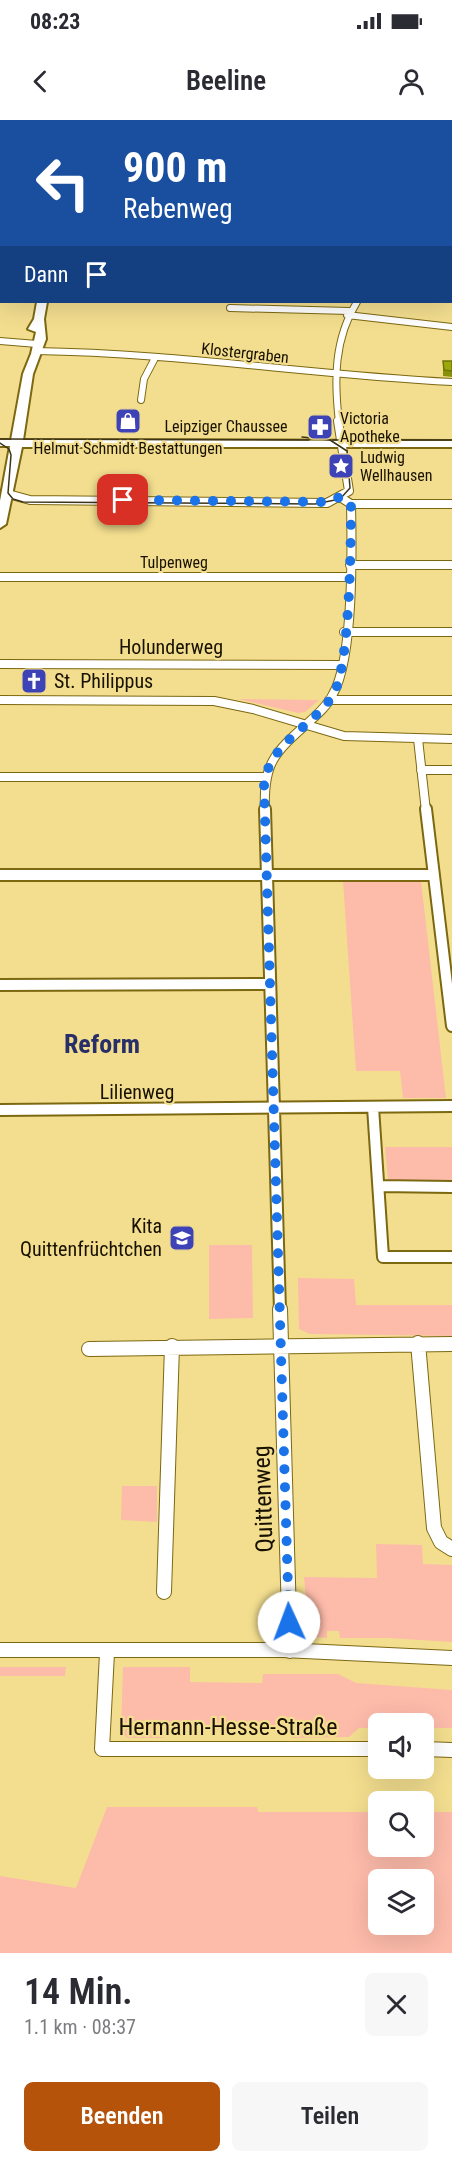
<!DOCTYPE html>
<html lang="de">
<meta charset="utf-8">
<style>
:root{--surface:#fff;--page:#f7f7f7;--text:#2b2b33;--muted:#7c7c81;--accent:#b45309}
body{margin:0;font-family:"Roboto Condensed",sans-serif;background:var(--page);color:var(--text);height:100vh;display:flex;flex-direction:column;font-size:22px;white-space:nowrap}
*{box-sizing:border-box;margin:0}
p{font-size:20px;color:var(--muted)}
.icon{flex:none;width:33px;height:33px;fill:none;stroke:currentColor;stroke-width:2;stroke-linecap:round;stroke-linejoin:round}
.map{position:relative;height:1833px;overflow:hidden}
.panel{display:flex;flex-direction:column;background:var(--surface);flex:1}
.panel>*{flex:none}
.banner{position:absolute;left:0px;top:0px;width:453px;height:183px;box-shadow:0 6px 24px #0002;background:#1a4fa0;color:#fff;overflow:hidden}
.controls{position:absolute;left:368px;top:1593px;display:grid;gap:12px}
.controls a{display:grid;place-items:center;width:66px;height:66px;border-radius:9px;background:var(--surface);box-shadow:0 6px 24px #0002;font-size:30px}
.pin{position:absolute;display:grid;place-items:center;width:51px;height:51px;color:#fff;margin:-26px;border-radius:12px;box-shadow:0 3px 9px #0006}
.me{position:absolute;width:66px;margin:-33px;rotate:358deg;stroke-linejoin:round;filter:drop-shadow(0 0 4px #0008)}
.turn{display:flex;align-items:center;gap:21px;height:126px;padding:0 24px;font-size:27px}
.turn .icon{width:78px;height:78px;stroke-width:2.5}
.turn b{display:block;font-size:42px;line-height:51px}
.then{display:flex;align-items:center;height:57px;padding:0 24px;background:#0003;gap:12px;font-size:22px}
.round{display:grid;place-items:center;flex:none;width:63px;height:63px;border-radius:9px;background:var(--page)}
.overview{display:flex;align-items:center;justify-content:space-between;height:102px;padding:0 24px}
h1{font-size:36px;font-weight:600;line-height:45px}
.button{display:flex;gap:12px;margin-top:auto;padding:12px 24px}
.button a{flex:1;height:69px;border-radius:9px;background:var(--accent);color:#fff;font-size:24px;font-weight:600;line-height:69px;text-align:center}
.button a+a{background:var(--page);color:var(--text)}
.status{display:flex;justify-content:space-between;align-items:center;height:42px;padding:0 30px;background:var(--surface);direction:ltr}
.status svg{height:16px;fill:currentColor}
header{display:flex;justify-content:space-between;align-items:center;height:78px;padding:0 24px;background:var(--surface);font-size:27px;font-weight:600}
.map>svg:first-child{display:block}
</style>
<div class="status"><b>08:23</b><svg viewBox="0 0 49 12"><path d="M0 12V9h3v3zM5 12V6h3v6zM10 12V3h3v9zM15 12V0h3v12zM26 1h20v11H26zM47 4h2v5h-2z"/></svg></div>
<header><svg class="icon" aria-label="back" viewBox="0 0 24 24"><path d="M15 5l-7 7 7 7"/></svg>Beeline<svg class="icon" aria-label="person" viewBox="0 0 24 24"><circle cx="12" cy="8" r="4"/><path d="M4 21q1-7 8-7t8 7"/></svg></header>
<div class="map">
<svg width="452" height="1833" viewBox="0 0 452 1833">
<rect width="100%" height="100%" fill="#f3de8f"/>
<path fill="#fdbbaa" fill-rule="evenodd" d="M 238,579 L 319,580 L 305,592 L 298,593 Z
M 343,761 L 421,761 L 446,978 L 403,978 L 400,951 L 356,951 Z
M 385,1027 L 452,1027 L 452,1060 L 388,1060 Z
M 209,1125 L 252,1125 L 253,1198 L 209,1199 Z
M 298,1158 L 354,1159 L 356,1185 L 452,1185 L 452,1216 L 310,1214 L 299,1209 Z
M 122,1366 L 157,1366 L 157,1402 L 121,1400 Z
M 376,1424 L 422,1425 L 423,1444 L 452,1445 L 452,1522 L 388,1518 L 340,1518 L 339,1511 L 327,1511 L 327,1518 L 314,1517 L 309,1512 L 304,1457 L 377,1458 Z
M 0,1547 L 66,1547 L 65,1556 L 0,1556 Z
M 123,1547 L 190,1547 L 190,1562 L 262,1563 L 263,1554 L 338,1554 L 356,1563 L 452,1570 L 452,1608 L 423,1608 L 423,1604 L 378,1604 L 378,1608 L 359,1608 L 349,1617 L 292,1618 L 291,1610 L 164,1610 L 163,1618 L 128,1618 L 121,1612 Z
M 107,1687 L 257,1687 L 258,1692 L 378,1692 L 378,1726 L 423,1726 L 423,1692 L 452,1692 L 452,1833 L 0,1833 L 0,1756 L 76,1768 ZM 378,1760 L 423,1760 L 423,1804 L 378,1804 Z"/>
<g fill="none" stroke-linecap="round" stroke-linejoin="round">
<g stroke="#7c6811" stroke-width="8">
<path id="street-far3" d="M 163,2 L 168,0
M 0,89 L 2,96
M 0,170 L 2,159
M 230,188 L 349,191
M 347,195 L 452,207
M 0,221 L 37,224
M 36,231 C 175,233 313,255 452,262
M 141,280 L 144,259 L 155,238
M 339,302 C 334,260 334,219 357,182"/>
</g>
<g stroke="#7c6811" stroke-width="10">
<path id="street-far2" d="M 8,374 L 30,380 L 327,383 L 349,371 L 338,301
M 351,384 L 452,384
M 350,445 L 452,445
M 0,457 L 349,457
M 344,512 L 452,512
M 0,544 L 342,545
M 0,580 L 214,581 L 253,589 L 344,616 L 452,619
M 329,580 L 452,580
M 418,619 L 426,691
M 421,650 L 452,650
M 0,657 L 265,657
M 265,691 C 263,643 274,633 309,602 C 318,594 328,585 333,574 C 354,537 352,429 351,384 L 340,377"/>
</g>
<g stroke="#7c6811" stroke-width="14">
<path id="street-far1" d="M 265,689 L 280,1190
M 426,689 L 452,906
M 0,755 L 433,755
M 0,865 L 269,864
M 373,987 L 383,1137 L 452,1137
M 0,990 L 452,986
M 379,1066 L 452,1067"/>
</g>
<g stroke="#7c6811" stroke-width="16">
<path id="street" d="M 280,1189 L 290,1531
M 418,1223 L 434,1408 L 441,1422 L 452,1429
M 89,1229 L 452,1224
M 164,1472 L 172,1226
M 0,1530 L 283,1530 L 452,1538
M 107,1533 L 102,1629 L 378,1629
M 423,1629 L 452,1630"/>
</g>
<g stroke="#7c6811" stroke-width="4">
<path id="secondary" d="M 3,0 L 11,0 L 11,2 L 3,2 Z
M 37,182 L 47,182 L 44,199 L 46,219 L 33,254 L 23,320 L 452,321 L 452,327 L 22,327 L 6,404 L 0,408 L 0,381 L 10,326 L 0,326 L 0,320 L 11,320 L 23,254 L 31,234 L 36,212 L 28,209 L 34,199 Z"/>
</g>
<use href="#street-far3" stroke="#fff" stroke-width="6"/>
<use href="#street-far2" stroke="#fff" stroke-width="8"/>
<use href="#street-far1" stroke="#fff" stroke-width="10"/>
<use href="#street" stroke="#fff" stroke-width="14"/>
<use href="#secondary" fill="#fff" fill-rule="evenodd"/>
<path stroke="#3d3418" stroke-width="1.5" d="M 0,319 L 309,320
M 333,320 L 452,320
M 0,323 L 9,329 L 11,335 L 8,373 L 13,379 L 23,382 L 315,384 L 340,379 L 350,368 L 347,331 L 330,320 L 302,317"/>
</g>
<path fill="#869108" d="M 443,241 L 452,241 L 452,257 L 443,256 Z
M 44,551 L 42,567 L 24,567 L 24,563 Z"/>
<path fill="#9ca909" stroke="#6d7606" stroke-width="1.5" d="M 443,241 L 452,241 L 452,251 L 444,250 Z
M 26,551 L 44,551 L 42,564 L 24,563 Z"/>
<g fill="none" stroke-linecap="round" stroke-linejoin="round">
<path stroke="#1a73e8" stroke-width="10" stroke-dasharray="0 18" d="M 123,380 L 327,382 L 340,377 L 351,384 C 351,420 350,548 333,575 C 313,607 270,622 264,664 L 289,1502"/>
</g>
<defs>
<g id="shop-square" transform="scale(1.35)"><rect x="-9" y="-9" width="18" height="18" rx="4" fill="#3e42b7" stroke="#f3de8f"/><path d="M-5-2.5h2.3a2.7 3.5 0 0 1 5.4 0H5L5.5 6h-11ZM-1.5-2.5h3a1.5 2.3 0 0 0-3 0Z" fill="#fff"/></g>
<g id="pharmacy-square" transform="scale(1.35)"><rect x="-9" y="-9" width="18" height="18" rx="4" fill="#3e42b7" stroke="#f3de8f"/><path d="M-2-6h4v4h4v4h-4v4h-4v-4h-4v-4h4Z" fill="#fff"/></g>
<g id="sight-square" transform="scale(1.35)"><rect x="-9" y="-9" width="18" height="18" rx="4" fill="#3e42b7" stroke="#f3de8f"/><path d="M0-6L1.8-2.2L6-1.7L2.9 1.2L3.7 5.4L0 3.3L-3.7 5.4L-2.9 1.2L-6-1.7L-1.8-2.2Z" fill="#fff"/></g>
<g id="church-square" transform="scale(1.35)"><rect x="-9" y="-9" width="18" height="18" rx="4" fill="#3e42b7" stroke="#f3de8f"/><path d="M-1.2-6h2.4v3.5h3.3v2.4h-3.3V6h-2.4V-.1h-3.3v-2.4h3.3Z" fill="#fff"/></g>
<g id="school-square" transform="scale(1.35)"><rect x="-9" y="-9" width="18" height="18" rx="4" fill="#3e42b7" stroke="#f3de8f"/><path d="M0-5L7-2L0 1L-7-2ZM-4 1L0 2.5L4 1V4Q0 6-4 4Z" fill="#fff"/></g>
</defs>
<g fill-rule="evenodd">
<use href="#shop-square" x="128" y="301"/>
<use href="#pharmacy-square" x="320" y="307"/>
<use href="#sight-square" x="341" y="346"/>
<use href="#church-square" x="34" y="561"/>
<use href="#school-square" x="182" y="1118"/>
</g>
<g text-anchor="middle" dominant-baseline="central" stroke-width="4.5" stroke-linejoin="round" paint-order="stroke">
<g font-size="16" fill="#181100" stroke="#f3de8f">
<text transform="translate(245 233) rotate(6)">Klostergraben</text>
<text x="226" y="306">Leipziger Chaussee</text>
<text x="174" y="442">Tulpenweg</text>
</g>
<g font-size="16" fill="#181100" stroke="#f3de8f" text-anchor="start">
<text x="340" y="298">Victoria<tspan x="340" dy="18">Apotheke</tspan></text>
<text x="128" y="328" text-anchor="middle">Helmut Schmidt Bestattungen</text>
<text x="360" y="337">Ludwig<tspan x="360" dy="18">Wellhausen</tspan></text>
</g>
<g font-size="20" fill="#181100" stroke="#f3de8f">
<text x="171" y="527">Holunderweg</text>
<text x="137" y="972">Lilienweg</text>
</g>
<g font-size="20" fill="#181100" stroke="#f3de8f" text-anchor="start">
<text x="54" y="561">St. Philippus</text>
<text x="162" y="1106" text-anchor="end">Kita<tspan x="162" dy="23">Quittenfrüchtchen</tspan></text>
</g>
<g font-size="24" fill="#181100" stroke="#f3de8f">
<text transform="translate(263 1379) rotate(-92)">Quittenweg</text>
<text x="228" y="1607">Hermann-Hesse-Straße</text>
</g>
<g font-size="26" font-weight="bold" fill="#282e67" stroke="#f3de8f">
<text x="102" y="924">Reform</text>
</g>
</g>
</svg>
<div class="controls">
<a><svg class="icon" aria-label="sound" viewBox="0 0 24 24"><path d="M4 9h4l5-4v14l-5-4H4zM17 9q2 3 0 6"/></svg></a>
<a><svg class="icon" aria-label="search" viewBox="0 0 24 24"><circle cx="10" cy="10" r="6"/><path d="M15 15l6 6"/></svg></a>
<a><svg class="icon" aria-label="layers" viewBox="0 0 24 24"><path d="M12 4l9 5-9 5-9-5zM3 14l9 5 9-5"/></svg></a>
</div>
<div class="pin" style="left:123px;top:380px;background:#d93025"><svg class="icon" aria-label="arrive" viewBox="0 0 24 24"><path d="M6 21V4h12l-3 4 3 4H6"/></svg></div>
<svg class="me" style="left:289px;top:1502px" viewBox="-20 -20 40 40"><circle r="19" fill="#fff"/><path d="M0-13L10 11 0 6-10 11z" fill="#1a73e8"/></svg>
<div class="banner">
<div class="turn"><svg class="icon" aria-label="left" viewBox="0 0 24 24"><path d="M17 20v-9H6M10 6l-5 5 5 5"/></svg><div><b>900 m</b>Rebenweg</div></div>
<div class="then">Dann<svg class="icon" aria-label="arrive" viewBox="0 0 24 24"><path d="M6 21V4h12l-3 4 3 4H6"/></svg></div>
</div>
</div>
<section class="panel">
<div class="overview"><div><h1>14 Min.</h1><p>1.1 km · 08:37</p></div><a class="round"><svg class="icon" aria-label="close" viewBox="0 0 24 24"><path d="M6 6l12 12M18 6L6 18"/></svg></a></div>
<div class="button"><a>Beenden</a><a>Teilen</a></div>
</section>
